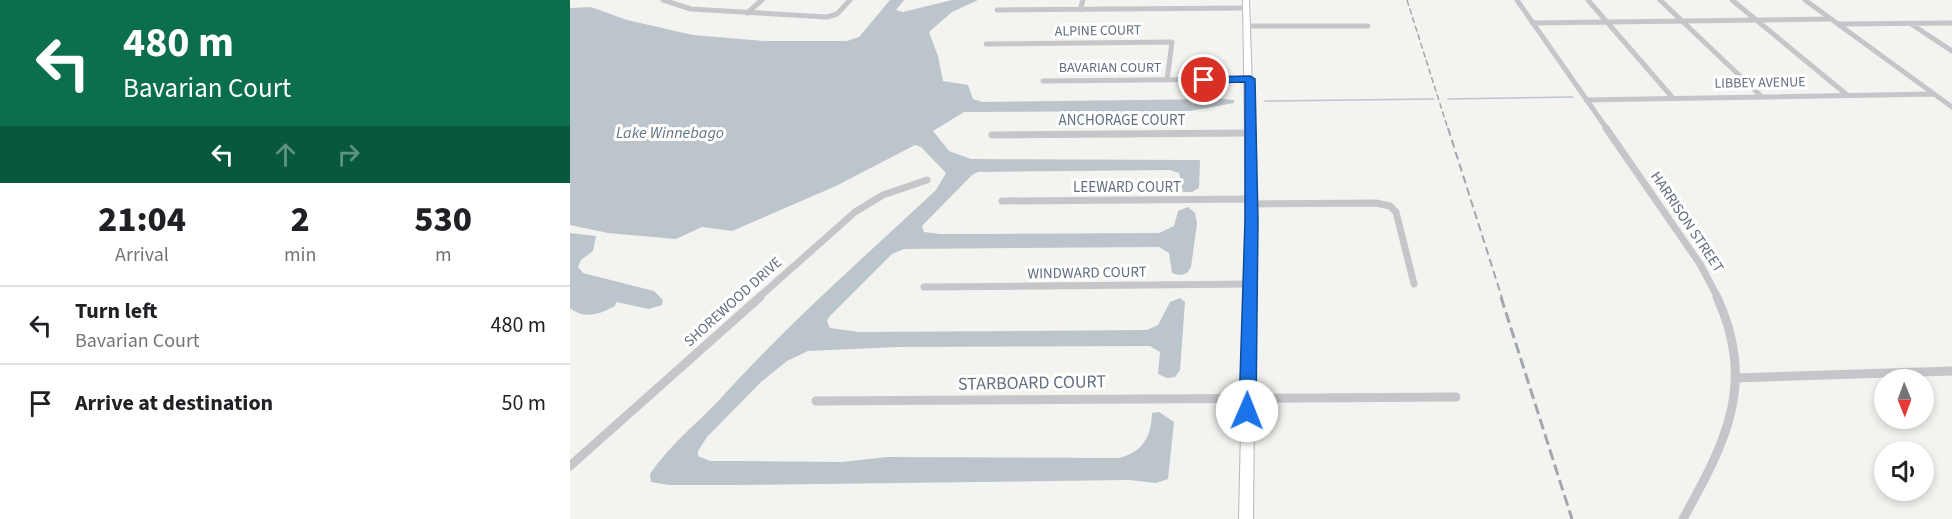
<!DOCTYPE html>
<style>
:root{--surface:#fff;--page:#f6f6f6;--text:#202124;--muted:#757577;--line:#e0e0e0}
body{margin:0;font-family:"Source Sans 3",sans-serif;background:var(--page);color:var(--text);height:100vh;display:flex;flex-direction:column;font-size:22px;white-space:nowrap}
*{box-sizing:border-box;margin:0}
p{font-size:20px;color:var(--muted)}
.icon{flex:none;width:33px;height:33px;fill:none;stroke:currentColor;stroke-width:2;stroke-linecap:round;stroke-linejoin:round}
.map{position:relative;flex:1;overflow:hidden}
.details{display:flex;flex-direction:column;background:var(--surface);width:570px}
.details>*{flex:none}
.hud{background:#0b6e4f;color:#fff;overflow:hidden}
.needle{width:39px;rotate:179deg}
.buttons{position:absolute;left:1304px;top:369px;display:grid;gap:12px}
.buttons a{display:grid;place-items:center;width:60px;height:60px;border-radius:50%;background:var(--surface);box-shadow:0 3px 9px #0003;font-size:30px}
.pin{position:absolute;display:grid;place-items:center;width:51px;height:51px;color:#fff;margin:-26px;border:3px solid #fff;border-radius:50%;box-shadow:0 2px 6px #0007}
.me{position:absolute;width:66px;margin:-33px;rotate:1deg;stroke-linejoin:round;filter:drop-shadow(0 0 4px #0008)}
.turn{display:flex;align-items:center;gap:21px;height:126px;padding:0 24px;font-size:27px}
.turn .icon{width:78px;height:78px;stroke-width:2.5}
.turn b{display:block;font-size:42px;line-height:51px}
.lanes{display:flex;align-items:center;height:57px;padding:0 24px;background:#0003;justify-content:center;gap:30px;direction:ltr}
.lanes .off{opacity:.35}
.eta{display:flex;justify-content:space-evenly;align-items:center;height:102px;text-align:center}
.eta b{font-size:36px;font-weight:800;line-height:42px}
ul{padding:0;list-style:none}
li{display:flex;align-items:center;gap:18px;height:78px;padding:0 24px;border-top:2px solid var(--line)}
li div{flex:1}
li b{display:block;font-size:22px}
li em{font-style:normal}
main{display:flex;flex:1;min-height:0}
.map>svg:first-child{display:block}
</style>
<main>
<section class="details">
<div class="hud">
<div class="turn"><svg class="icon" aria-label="left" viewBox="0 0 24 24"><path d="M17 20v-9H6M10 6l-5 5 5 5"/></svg><div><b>480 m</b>Bavarian Court</div></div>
<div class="lanes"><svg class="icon" aria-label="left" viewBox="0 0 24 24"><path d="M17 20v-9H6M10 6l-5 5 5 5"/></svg><svg class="icon off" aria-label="ahead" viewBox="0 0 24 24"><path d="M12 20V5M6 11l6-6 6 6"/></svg><svg class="icon off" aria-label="right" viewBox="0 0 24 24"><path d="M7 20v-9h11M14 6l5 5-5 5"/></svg></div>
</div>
<div class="eta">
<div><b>21:04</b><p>Arrival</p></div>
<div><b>2</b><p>min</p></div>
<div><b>530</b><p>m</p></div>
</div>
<ul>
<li><svg class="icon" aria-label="left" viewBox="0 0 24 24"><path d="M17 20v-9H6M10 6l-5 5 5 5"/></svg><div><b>Turn left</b><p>Bavarian Court</p></div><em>480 m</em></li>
<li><svg class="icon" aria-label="arrive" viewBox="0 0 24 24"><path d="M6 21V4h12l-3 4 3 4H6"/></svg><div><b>Arrive at destination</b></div><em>50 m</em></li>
</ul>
</section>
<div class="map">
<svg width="1382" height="519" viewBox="0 0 1382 519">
<rect width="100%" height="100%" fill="#f3f4f0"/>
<path fill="#bcc5cc" d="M 320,0 L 334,0 L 326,10 L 333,12 L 382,0 L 408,0 L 382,12 L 359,32 L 368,56 L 373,81 L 398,85 L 403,99 L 412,102 L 652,99 L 664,100 L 664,103 L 620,111 L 394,112 L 363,131 L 379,151 L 401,159 L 630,160 L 629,188 L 622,192 L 613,192 L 609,173 L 600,170 L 408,172 L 402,175 L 352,226 L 354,232 L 370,234 L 589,233 L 604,226 L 608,211 L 618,207 L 625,213 L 627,224 L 621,267 C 617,276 610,276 602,273 L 599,253 L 589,247 L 334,249 L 322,254 L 259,317 L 257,321 L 260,328 L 289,332 L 577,330 L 588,325 L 600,302 L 610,298 L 615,302 L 610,370 L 605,377 L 597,378 L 588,374 L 590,352 L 580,346 L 327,347 L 238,351 L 217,361 L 191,382 L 137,437 L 128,451 L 128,456 L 140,461 L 174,461 L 272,462 L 317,457 L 549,458 C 573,452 581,437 582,413 L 589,412 L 604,422 L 598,479 L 586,483 L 559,480 L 165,485 L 100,485 L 81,482 L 80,474 C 100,444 127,424 151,398 C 218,324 294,257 366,190 L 376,173 L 351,147 L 345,145 L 266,186 L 162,231 L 132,227 L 106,239 L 38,233 L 0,225 L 0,8 L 21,7 L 57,20 L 123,35 L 194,41 L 277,41 L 289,37 Z
M 0,233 L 26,236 L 23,251 L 11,260 L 8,267 L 13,273 L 84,291 L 93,300 L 92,305 L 79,309 L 46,302 L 45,306 C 30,314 15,320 0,308 Z"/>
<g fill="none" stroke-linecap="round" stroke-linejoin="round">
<path stroke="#bcc5cc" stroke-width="1.5" d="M 878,99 L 1003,97
M 695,101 L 864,99"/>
<g stroke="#b6b9be" stroke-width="2">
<path id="secondary" d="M 673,0 L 679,0 L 686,204 L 683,519 L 669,519 L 676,204 Z"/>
</g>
<path stroke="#c4c6ca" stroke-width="5" d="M 93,0 L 121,9 L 257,17 L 267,14 L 280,0
M 947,0 L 1037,129
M 1018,0 L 1102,97
M 1090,0 L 1190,95
M 1162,0 L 1276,94
M 1235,0 L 1382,107
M 427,10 L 677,8
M 510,10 L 513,0
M 177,13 L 192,0
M 962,23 L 1260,19
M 1268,24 L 1382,23
M 1341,24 L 1382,51
M 678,26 L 798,26
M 416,44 L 602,42 L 597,80
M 473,81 L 680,79
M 1016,100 L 1364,94"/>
<path stroke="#c4c6ca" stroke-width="7" d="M 1036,128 L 1130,264 L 1148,298
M 422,135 L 681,133
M 432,201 L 681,199
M 681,204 L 806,203 L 820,206 L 826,212 L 844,284
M 354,287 L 681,284
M 188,298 L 285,212 L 313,195 L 357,180"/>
<path stroke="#c4c6ca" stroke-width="9" d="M 1165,378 L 1382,371
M 246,401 L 886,397
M 0,466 L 190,297
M 1113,519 C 1155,443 1187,385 1147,297"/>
<use href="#secondary" fill="#fff" fill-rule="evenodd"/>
<path stroke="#a2a6ad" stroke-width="1.5" stroke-dasharray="6 3" stroke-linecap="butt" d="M 837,0 L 878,129"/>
<path stroke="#a2a6ad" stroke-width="2" stroke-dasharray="8 4.5" stroke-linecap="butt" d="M 878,128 L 932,298"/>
<path stroke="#a2a6ad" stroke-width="3" stroke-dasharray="11 5" stroke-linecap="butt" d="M 931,297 L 1002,519"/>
</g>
<path fill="#1a73e8" stroke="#114b97" stroke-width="1.5" d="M 680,76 L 685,79 L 688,220 L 686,411 L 683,416 L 671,416 L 669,411 L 675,220 L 675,82 L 634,83 L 630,80 L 634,77 Z"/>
<g text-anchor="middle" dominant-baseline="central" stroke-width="6" stroke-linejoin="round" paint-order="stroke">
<g font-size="14" fill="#636f81" stroke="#fff">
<text transform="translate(528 31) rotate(-1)">ALPINE COURT</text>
<text x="540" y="68">BAVARIAN COURT</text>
<text transform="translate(1190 83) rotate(-1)">LIBBEY AVENUE</text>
</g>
<g font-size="15" fill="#636f81" stroke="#fff">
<text x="552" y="120">ANCHORAGE COURT</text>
<text x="557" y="187">LEEWARD COURT</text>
<text transform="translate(1117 222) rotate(56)">HARRISON STREET</text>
<text transform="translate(517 273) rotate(-1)">WINDWARD COURT</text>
<text transform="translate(163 302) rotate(-42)">SHOREWOOD DRIVE</text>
</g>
<g font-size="16" font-style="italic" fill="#637785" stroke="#fff">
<text x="100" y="133">Lake Winnebago</text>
</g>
<g font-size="18" fill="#636f81" stroke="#fff">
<text transform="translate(462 383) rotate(-1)">STARBOARD COURT</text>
</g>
</g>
</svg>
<div class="buttons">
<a><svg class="needle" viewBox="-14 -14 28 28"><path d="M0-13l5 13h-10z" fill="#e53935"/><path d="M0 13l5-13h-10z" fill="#757577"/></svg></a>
<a><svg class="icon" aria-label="sound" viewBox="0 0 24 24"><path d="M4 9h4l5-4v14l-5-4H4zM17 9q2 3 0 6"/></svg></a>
</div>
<div class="pin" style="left:634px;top:80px;background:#d93025"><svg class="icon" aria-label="arrive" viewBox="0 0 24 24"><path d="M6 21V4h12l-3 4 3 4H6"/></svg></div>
<svg class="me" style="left:677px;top:411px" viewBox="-20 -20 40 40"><circle r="19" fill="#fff"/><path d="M0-13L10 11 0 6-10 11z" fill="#1a73e8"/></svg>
</div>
</main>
